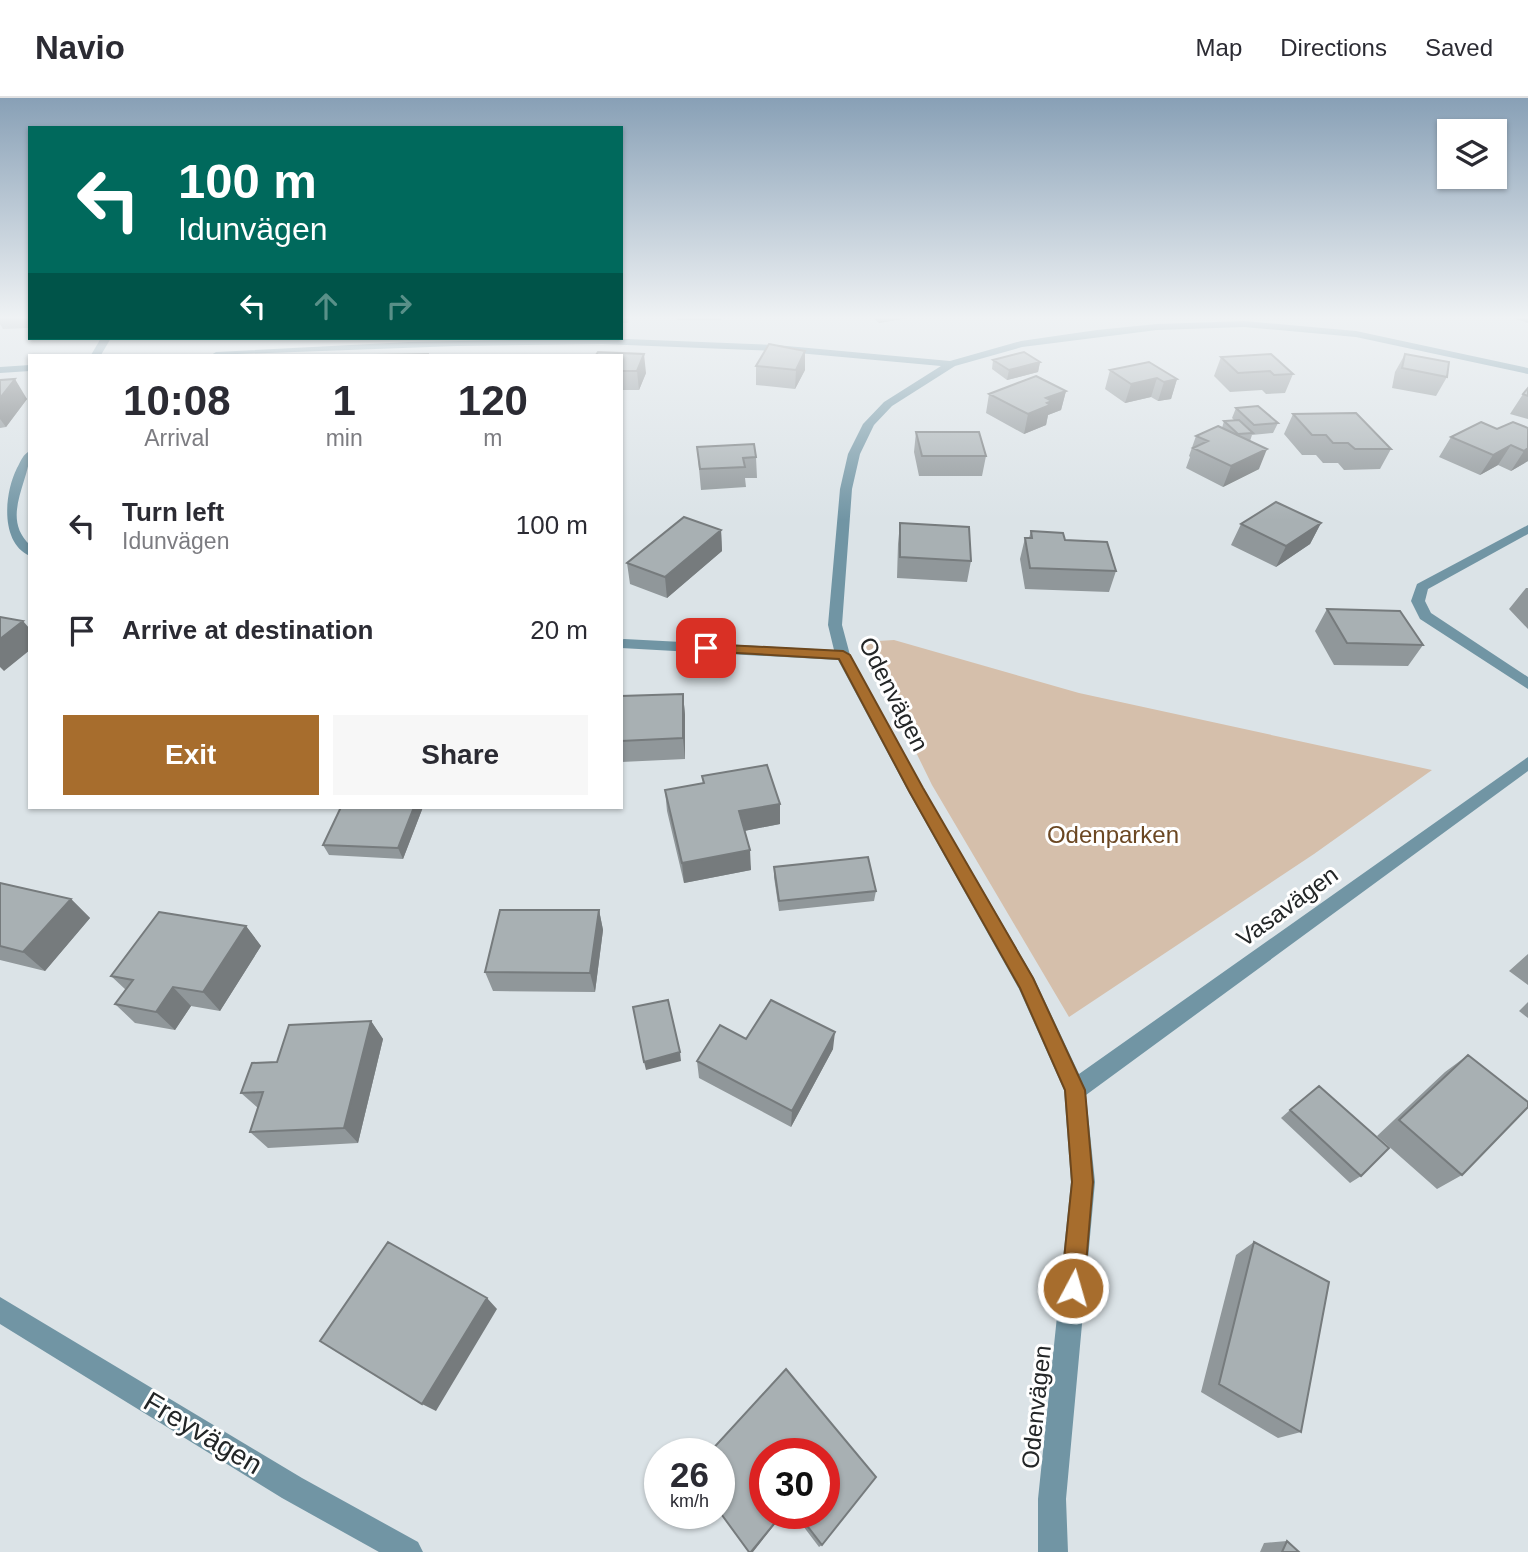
<!DOCTYPE html>
<meta charset="utf-8">
<style>
:root{--surface:#fff;--page:#f7f7f7;--text:#2b2b33;--muted:#7c7c81;--line:#e1e1e2;--accent:#a76d2d}
body{margin:0;font-family:Helvetica,sans-serif;background:var(--page);color:var(--text);height:100vh;display:flex;flex-direction:column;font-size:26px;white-space:nowrap}
*{box-sizing:border-box;margin:0}
p{font-size:23px;color:var(--muted)}
.icon{flex:none;width:38px;height:38px;fill:none;stroke:currentColor;stroke-width:2;stroke-linecap:round;stroke-linejoin:round}
.map{position:relative;flex:1;overflow:hidden}
.drawer{position:absolute;left:28px;top:256px;width:595px;height:455px;display:flex;flex-direction:column;background:var(--surface);border-radius:0px;box-shadow:0 2px 5px #0004}
.drawer>*{flex:none}
.guide{position:absolute;left:28px;top:28px;width:595px;height:214px;border-radius:0px;box-shadow:0 2px 5px #0004;background:#00695c;color:#fff;overflow:hidden}
.tools{position:absolute;left:1437px;top:21px;display:grid;gap:14px}
.tools a{display:grid;place-items:center;width:70px;height:70px;border-radius:0px;background:var(--surface);box-shadow:0 2px 5px #0004;font-size:35px}
.speed{position:absolute;left:644px;top:1340px;display:flex;gap:14px;font-size:35px;font-weight:700;text-align:center}
.speed>*{display:grid;place-content:center;width:91px;height:91px;border-radius:50%;background:var(--surface);box-shadow:0 2px 5px #0004;line-height:1}
.speed small{font-size:18px;font-weight:400}
.speed .limit{border:10px solid #d22;background:#fff;color:#111}
.pin{position:absolute;display:grid;place-items:center;width:60px;height:60px;color:#fff;margin:-30px;border-radius:14px;box-shadow:0 4px 10px #0006}
.me{position:absolute;width:77px;margin:-38px;rotate:6deg;stroke-linejoin:round;filter:drop-shadow(0 0 5px #0008)}
.turn{display:flex;align-items:center;gap:24px;height:147px;padding:0 35px;font-size:32px}
.turn .icon{width:91px;height:91px;stroke-width:2.5}
.turn b{display:block;font-size:49px;line-height:60px}
.lanes{display:flex;align-items:center;height:66px;padding:0 35px;background:#0003;justify-content:center;gap:35px;direction:ltr}
.lanes .off{opacity:.35}
.eta{display:flex;justify-content:space-evenly;align-items:center;height:119px;text-align:center}
.eta b{font-size:42px;font-weight:600;line-height:49px}
.primary-button{display:flex;gap:14px;margin-top:auto;padding:14px 35px}
.primary-button a{flex:1;height:80px;border-radius:0px;background:var(--accent);color:#fff;font-size:28px;font-weight:600;line-height:80px;text-align:center}
.primary-button a+a{background:var(--page);color:var(--text)}
ul{padding:0;list-style:none}
li{display:flex;align-items:center;gap:21px;height:105px;padding:0 35px}
li div{flex:1}
li b{display:block;font-size:26px}
li em{font-style:normal}
header{display:flex;align-items:center;gap:42px;box-sizing:border-box;height:98px;padding:0 35px;background:var(--surface);border-bottom:2px solid var(--line)}
header strong{font-size:33px}
nav{display:flex;gap:38px;margin-inline-start:auto;font-size:24px}
.map>svg:first-child{display:block}
</style>
<header>
<strong>Navio</strong>
<nav><a>Map</a><a>Directions</a><a>Saved</a></nav>
</header>
<div class="map">
<svg width="1528" height="1454" viewBox="0 0 1528 1454">
<rect width="100%" height="100%" fill="#dbe3e7"/>
<path fill="#d5bfab" d="M 894,542 L 1079,595 L 1432,672 L 1314,756 L 1069,919 L 932,687 L 862,544 Z"/>
<g fill="none" stroke-linecap="round" stroke-linejoin="round">
<path fill="#7195a4" fill-rule="evenodd" d="M 1244,223 L 1356,233 L 1528,270 L 1528,276 L 1356,239 L 1244,229 L 1157,232 L 1022,249 L 955,268 L 892,308 L 874,327 L 860,356 L 852,391 L 842,527 L 850,557 L 923,690 L 1034,880 L 1079,976 L 1528,659 L 1528,673 L 1086,997 L 1095,1084 L 1066,1401 L 1068,1454 L 1038,1454 L 1038,1401 L 1071,1084 L 1064,992 L 1019,891 L 908,693 L 838,562 L 621,550 L 621,542 L 624,541 L 834,552 L 828,527 L 840,391 L 848,356 L 863,326 L 884,304 L 941,268 L 776,253 L 602,246 L 457,248 L 211,257 L 216,254 L 409,244 L 602,240 L 776,247 L 950,263 L 1021,243 L 1097,232 L 1157,226 Z
M 101,240 L 111,240 L 101,257 L 91,257 Z
M 30,267 L 30,273 L 0,275 L 0,269 Z
M 30,353 C 30,384 0,419 30,447 L 30,458 C 0,445 4,396 17,370 C 21,363 23,356 30,353 Z
M 1528,427 L 1528,436 L 1428,491 L 1425,503 L 1431,515 L 1528,579 L 1528,591 L 1420,521 L 1411,503 L 1417,486 Z
M 0,1199 L 302,1380 L 418,1444 L 423,1454 L 379,1454 L 282,1400 L 0,1226 Z"/>
</g>
<path fill="#90979a" d="M 0,218 L 30,218 L 30,230 L 3,231 L 0,226 Z
M 621,218 L 630,218 L 628,225 L 621,225 Z
M 677,218 L 722,218 L 721,222 L 677,222 Z
M 871,218 L 914,218 L 914,219 L 879,225 Z
M 1511,218 L 1528,218 L 1528,225 L 1510,219 Z
M 805,253 L 805,272 L 795,291 L 756,287 L 756,268 Z
M 1405,256 L 1447,279 L 1436,298 L 1392,290 L 1395,274 Z
M 621,257 L 646,275 L 639,292 L 621,292 Z
M 1221,259 L 1293,276 L 1285,295 L 1266,296 L 1262,292 L 1230,294 L 1214,278 Z
M 993,262 L 1040,264 L 1038,274 L 1007,282 L 992,271 Z
M 1110,272 L 1177,281 L 1171,301 L 1158,303 L 1151,299 L 1125,305 L 1105,291 Z
M 0,282 L 27,301 L 6,329 L 0,330 Z
M 1528,290 L 1528,321 L 1510,316 L 1523,296 Z
M 1066,293 L 1061,312 L 1048,317 L 1046,327 L 1024,336 L 986,315 L 989,296 Z
M 1236,310 L 1278,325 L 1273,335 L 1252,337 L 1250,343 L 1259,371 L 1223,389 L 1186,370 L 1190,359 L 1189,358 L 1196,338 L 1222,330 L 1224,323 L 1234,322 L 1232,320 Z
M 1293,316 L 1391,351 L 1380,371 L 1344,372 L 1338,365 L 1323,365 L 1316,357 L 1302,357 L 1284,336 Z
M 1513,324 L 1528,363 L 1511,373 L 1498,367 L 1480,377 L 1439,359 L 1451,339 L 1497,331 Z
M 916,334 L 986,358 L 982,378 L 919,378 L 914,354 Z
M 697,349 L 756,359 L 757,380 L 745,380 L 746,389 L 701,392 Z
M 900,425 L 971,463 L 967,484 L 897,480 L 898,446 Z
M 1321,425 L 1310,446 L 1276,469 L 1231,447 L 1241,426 Z
M 721,432 L 722,453 L 667,500 L 630,486 L 627,465 Z
M 1031,433 L 1065,442 L 1116,473 L 1109,494 L 1025,491 L 1020,461 L 1025,440 L 1029,440 Z
M 1526,490 L 1528,490 L 1528,531 L 1509,511 Z
M 1327,511 L 1423,547 L 1408,568 L 1334,567 L 1315,533 Z
M 683,596 L 685,617 L 685,661 L 621,664 L 621,598 Z
M 702,678 L 780,726 L 744,733 L 751,772 L 684,785 L 667,713 L 665,692 L 703,685 Z
M 423,709 L 403,761 L 329,757 L 323,747 Z
M 774,769 L 876,793 L 874,803 L 779,813 L 774,779 Z
M 0,785 L 71,801 L 90,820 L 45,873 L 0,862 Z
M 599,812 L 603,832 L 595,894 L 493,893 L 485,874 Z
M 246,828 L 261,848 L 220,913 L 191,908 L 175,932 L 135,925 L 115,906 L 126,892 L 111,878 Z
M 1528,856 L 1528,887 L 1509,873 Z
M 1528,904 L 1528,920 L 1519,913 Z
M 371,923 L 383,941 L 358,1045 L 268,1050 L 250,1034 L 258,1010 L 241,995 L 277,964 Z
M 746,941 L 833,951 L 791,1029 L 699,980 L 697,963 Z
M 1468,957 L 1462,1077 L 1437,1091 L 1377,1038 L 1445,974 Z
M 1290,1012 L 1361,1078 L 1350,1085 L 1281,1020 Z
M 1254,1144 L 1301,1334 L 1278,1340 L 1201,1294 L 1236,1157 Z
M 794,1416 L 824,1416 L 822,1447 L 819,1449 Z
M 1287,1443 L 1299,1454 L 1260,1454 L 1264,1445 Z"/>
<path fill="#767b7d" d="M 880,218 L 914,218 L 914,219 L 879,225 Z
M 805,253 L 805,272 L 795,291 L 796,272 Z
M 644,256 L 646,275 L 639,292 L 637,273 Z
M 1040,264 L 1038,274 L 1007,282 L 1009,272 Z
M 1157,280 L 1151,299 L 1125,305 L 1131,286 Z
M 15,281 L 27,301 L 6,329 L 0,321 L 0,300 Z
M 1177,281 L 1171,301 L 1158,303 L 1164,284 Z
M 1066,293 L 1061,312 L 1048,317 L 1046,327 L 1024,336 L 1028,316 L 1046,300 Z
M 1511,347 L 1498,367 L 1480,377 L 1493,357 Z
M 1528,350 L 1528,363 L 1511,373 L 1524,353 Z
M 1267,351 L 1259,371 L 1223,389 L 1231,368 Z
M 1321,425 L 1310,446 L 1276,469 L 1286,448 Z
M 721,432 L 722,453 L 667,500 L 665,479 Z
M 23,523 L 30,531 L 30,552 L 4,573 L 0,569 L 0,541 Z
M 683,596 L 685,617 L 685,661 L 683,640 Z
M 780,706 L 780,726 L 739,734 L 739,713 Z
M 414,709 L 423,709 L 403,761 L 398,750 Z
M 750,752 L 751,772 L 684,785 L 682,765 Z
M 71,801 L 90,820 L 45,873 L 23,854 Z
M 599,812 L 603,832 L 595,894 L 590,875 Z
M 246,828 L 261,848 L 220,913 L 203,894 Z
M 173,889 L 191,908 L 175,932 L 156,914 Z
M 371,923 L 383,941 L 358,1045 L 344,1030 Z
M 835,934 L 833,951 L 791,1029 L 792,1013 Z
M 680,954 L 681,963 L 646,972 L 644,964 Z
M 487,1200 L 497,1211 L 436,1313 L 422,1306 Z
M 782,1416 L 783,1416 L 753,1454 L 751,1454 Z"/>
<path fill="#a8b0b3" stroke="#767b7d" stroke-width="2" d="M 769,246 L 805,253 L 796,272 L 756,268 Z
M 598,254 L 644,256 L 637,273 L 621,273 L 621,257 L 596,257 Z
M 1024,254 L 1040,264 L 1009,272 L 993,262 Z
M 428,256 L 428,257 L 374,257 Z
M 1271,256 L 1293,276 L 1274,277 L 1270,273 L 1238,275 L 1221,259 Z
M 1405,256 L 1449,264 L 1447,279 L 1402,270 Z
M 1149,264 L 1177,281 L 1164,284 L 1157,280 L 1131,286 L 1110,272 Z
M 1036,278 L 1066,293 L 1046,300 L 1052,303 L 1047,305 L 1050,307 L 1028,316 L 989,296 Z
M 15,281 L 0,300 L 0,282 Z
M 1528,290 L 1528,298 L 1523,296 Z
M 1258,308 L 1278,325 L 1254,327 L 1236,310 Z
M 1356,315 L 1391,351 L 1355,351 L 1348,345 L 1333,345 L 1326,337 L 1312,337 L 1293,316 Z
M 1239,322 L 1253,335 L 1238,336 L 1224,323 Z
M 1481,324 L 1497,331 L 1513,324 L 1528,330 L 1528,350 L 1524,353 L 1511,347 L 1493,357 L 1451,339 Z
M 1218,328 L 1267,351 L 1231,368 L 1193,350 L 1208,343 L 1196,338 Z
M 916,334 L 979,334 L 986,358 L 922,358 Z
M 754,346 L 756,359 L 743,360 L 745,369 L 700,371 L 697,349 Z
M 1276,404 L 1321,425 L 1286,448 L 1241,426 Z
M 684,419 L 721,432 L 665,479 L 627,465 Z
M 900,425 L 969,429 L 971,463 L 900,459 Z
M 1031,433 L 1063,435 L 1065,442 L 1107,444 L 1116,473 L 1030,470 L 1025,440 L 1032,440 Z
M 1327,511 L 1400,513 L 1423,547 L 1347,545 Z
M 0,519 L 23,523 L 0,541 Z
M 683,596 L 683,640 L 621,643 L 621,598 Z
M 767,667 L 780,706 L 739,713 L 750,752 L 682,765 L 665,692 L 704,685 L 702,678 Z
M 341,709 L 414,709 L 398,750 L 323,747 Z
M 868,759 L 876,793 L 779,803 L 774,769 Z
M 0,785 L 71,801 L 23,854 L 0,848 Z
M 500,812 L 599,812 L 590,875 L 485,874 Z
M 159,814 L 246,828 L 203,894 L 173,889 L 156,914 L 115,906 L 133,882 L 111,878 Z
M 668,902 L 680,954 L 644,964 L 633,909 Z
M 771,902 L 835,934 L 792,1013 L 697,963 L 720,927 L 746,941 Z
M 371,923 L 344,1030 L 250,1034 L 263,994 L 241,995 L 252,965 L 277,964 L 289,927 Z
M 1468,957 L 1528,1004 L 1528,1009 L 1462,1077 L 1399,1022 Z
M 1319,988 L 1389,1050 L 1361,1078 L 1290,1012 Z
M 388,1144 L 487,1200 L 422,1306 L 320,1243 Z
M 1254,1144 L 1329,1184 L 1301,1334 L 1219,1286 Z
M 786,1271 L 876,1379 L 822,1447 L 798,1416 L 824,1416 L 824,1356 L 765,1356 L 765,1416 L 782,1416 L 751,1454 L 749,1454 L 719,1413 L 719,1356 L 708,1356 Z
M 1287,1443 L 1299,1454 L 1282,1454 Z"/>
<linearGradient id="sky" x2="0" y2="1"><stop stop-color="#88a0b6"/><stop offset="0.52" stop-color="#eff2f4"/><stop offset="1" stop-color="#eff2f4" stop-opacity="0"/></linearGradient>
<rect width="1528" height="422" fill="url(#sky)"/>
<path fill="#a76d2d" stroke="#6d471d" stroke-width="2" d="M 706,546 L 843,553 L 850,557 L 923,690 L 1033,880 L 1085,992 L 1093,1084 L 1084,1190 L 1081,1198 L 1073,1201 L 1065,1198 L 1061,1190 L 1072,1084 L 1065,992 L 1020,890 L 909,693 L 839,561 L 702,553 L 702,547 Z"/>
<g text-anchor="middle" dominant-baseline="central" stroke-width="6" stroke-linejoin="round" paint-order="stroke">
<g font-size="24" fill="#232627" stroke="#fff">
<text transform="translate(894 596) rotate(63)">Odenvägen</text>
<text transform="translate(1287 808) rotate(-36)">Vasavägen</text>
<text transform="translate(1036 1309) rotate(-84)">Odenvägen</text>
</g>
<g font-size="24" fill="#6b4722" stroke="#fff">
<text x="1113" y="736">Odenparken</text>
</g>
<g font-size="28" fill="#232627" stroke="#fff">
<text transform="translate(203 1335) rotate(31)">Freyvägen</text>
</g>
</g>
</svg>
<div class="tools">
<a><svg class="icon" aria-label="layers" viewBox="0 0 24 24"><path d="M12 4l9 5-9 5-9-5zM3 14l9 5 9-5"/></svg></a>
</div>
<div class="speed"><div>26<small>km/h</small></div><div class="limit">30</div></div>
<div class="pin" style="left:706px;top:550px;background:#d93025"><svg class="icon" aria-label="arrive" viewBox="0 0 24 24"><path d="M6 21V4h12l-3 4 3 4H6"/></svg></div>
<svg class="me" style="left:1073px;top:1190px" viewBox="-20 -20 40 40"><circle r="17" fill="#a76d2d" stroke="#fff" stroke-width="3"/><path d="M0-11L8 9 0 5-8 9z" fill="#fff"/></svg>
<div class="guide">
<div class="turn"><svg class="icon" aria-label="left" viewBox="0 0 24 24"><path d="M17 20v-9H6M10 6l-5 5 5 5"/></svg><div><b>100 m</b>Idunvägen</div></div>
<div class="lanes"><svg class="icon" aria-label="left" viewBox="0 0 24 24"><path d="M17 20v-9H6M10 6l-5 5 5 5"/></svg><svg class="icon off" aria-label="ahead" viewBox="0 0 24 24"><path d="M12 20V5M6 11l6-6 6 6"/></svg><svg class="icon off" aria-label="right" viewBox="0 0 24 24"><path d="M7 20v-9h11M14 6l5 5-5 5"/></svg></div>
</div>
<section class="drawer">
<div class="eta">
<div><b>10:08</b><p>Arrival</p></div>
<div><b>1</b><p>min</p></div>
<div><b>120</b><p>m</p></div>
</div>
<ul>
<li><svg class="icon" aria-label="left" viewBox="0 0 24 24"><path d="M17 20v-9H6M10 6l-5 5 5 5"/></svg><div><b>Turn left</b><p>Idunvägen</p></div><em>100 m</em></li>
<li><svg class="icon" aria-label="arrive" viewBox="0 0 24 24"><path d="M6 21V4h12l-3 4 3 4H6"/></svg><div><b>Arrive at destination</b></div><em>20 m</em></li>
</ul>
<div class="primary-button"><a>Exit</a><a>Share</a></div>
</section>
</div>
